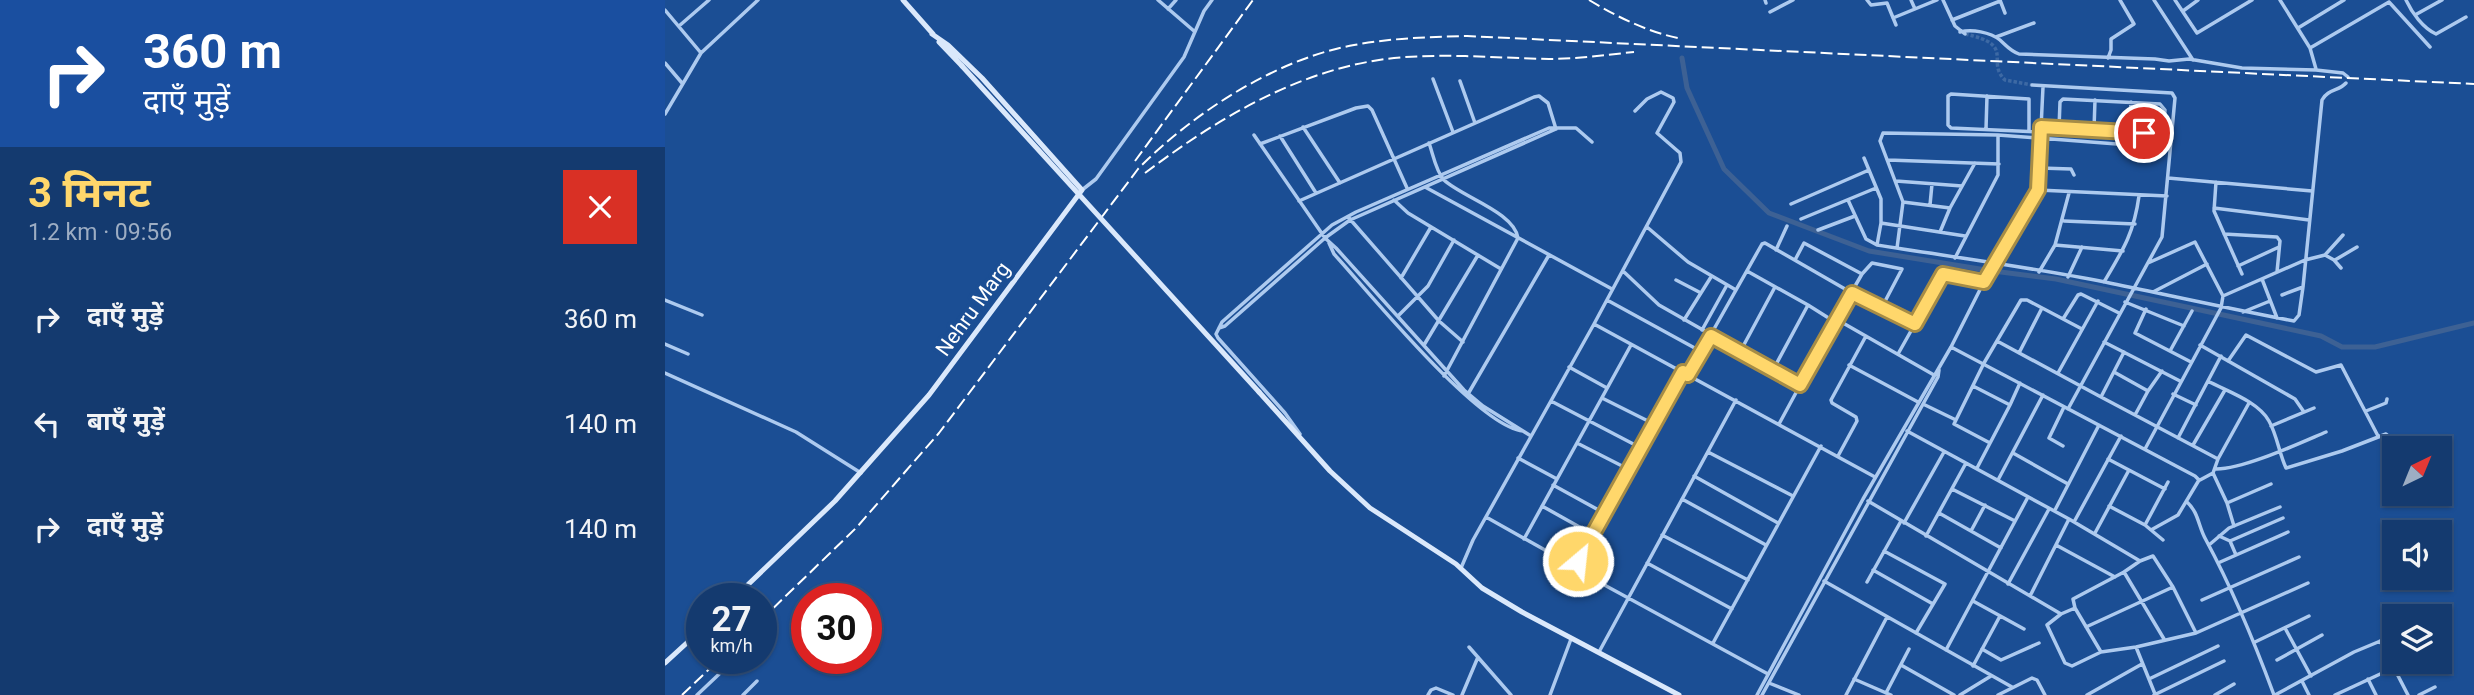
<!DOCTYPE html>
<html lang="hi">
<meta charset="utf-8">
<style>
:root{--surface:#143a6f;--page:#1d4174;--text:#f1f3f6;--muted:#9dadc3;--line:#335482;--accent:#ffd76b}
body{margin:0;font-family:Roboto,"Noto Sans Devanagari",sans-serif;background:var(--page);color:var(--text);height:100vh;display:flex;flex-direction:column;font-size:26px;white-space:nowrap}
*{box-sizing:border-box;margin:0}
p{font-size:23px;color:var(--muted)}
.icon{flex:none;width:38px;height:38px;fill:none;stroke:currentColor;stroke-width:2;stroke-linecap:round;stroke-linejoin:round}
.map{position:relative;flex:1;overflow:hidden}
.side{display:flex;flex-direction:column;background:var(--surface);width:665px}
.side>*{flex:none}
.top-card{background:#1a4fa0;color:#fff;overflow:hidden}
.needle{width:46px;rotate:43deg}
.controls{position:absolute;left:1717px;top:436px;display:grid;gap:14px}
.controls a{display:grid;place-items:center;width:70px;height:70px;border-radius:0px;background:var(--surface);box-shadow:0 2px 5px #0004,0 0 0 2px var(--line);font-size:35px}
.speed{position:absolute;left:21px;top:583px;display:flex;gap:14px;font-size:35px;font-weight:700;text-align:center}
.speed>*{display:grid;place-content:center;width:91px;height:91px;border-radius:50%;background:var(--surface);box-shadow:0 2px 5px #0004,0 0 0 2px var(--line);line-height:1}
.speed small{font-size:18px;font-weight:400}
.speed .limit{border:10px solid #d22;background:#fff;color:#111}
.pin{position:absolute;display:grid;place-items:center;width:60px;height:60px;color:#fff;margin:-30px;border:4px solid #fff;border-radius:50%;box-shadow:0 2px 7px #0007}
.me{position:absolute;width:77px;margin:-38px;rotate:28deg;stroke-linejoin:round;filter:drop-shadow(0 0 5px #0008)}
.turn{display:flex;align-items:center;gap:24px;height:147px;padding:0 28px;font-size:32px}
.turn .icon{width:91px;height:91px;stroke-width:2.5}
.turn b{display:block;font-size:49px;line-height:60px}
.round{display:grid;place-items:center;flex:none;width:74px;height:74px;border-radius:0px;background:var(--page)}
.head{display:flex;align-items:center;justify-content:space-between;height:119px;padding:0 28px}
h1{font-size:42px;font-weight:700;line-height:52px;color:var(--accent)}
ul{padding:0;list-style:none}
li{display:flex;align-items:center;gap:21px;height:105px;padding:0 28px}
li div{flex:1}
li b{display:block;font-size:26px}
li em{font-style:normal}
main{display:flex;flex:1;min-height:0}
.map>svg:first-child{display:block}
</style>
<main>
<section class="side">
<div class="top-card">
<div class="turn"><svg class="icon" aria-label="right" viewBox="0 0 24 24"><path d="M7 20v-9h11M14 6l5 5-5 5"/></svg><div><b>360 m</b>दाएँ मुड़ें</div></div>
</div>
<div class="head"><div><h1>3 मिनट</h1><p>1.2 km · 09:56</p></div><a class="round" style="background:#d93025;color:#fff"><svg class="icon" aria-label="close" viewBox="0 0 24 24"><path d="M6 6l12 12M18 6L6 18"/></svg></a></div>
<ul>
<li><svg class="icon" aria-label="right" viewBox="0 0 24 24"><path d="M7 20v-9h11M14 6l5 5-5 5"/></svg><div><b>दाएँ मुड़ें</b></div><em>360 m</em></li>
<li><svg class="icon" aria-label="left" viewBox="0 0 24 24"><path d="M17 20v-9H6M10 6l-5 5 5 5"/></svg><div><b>बाएँ मुड़ें</b></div><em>140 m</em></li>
<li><svg class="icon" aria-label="right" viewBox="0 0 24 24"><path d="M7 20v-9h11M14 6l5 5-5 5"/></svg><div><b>दाएँ मुड़ें</b></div><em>140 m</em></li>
</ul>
</section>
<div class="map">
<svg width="1809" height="695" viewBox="0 0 1809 695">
<rect width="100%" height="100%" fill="#1b4e94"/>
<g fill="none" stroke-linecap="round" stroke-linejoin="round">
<path stroke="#3d6194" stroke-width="5" d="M 1017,58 L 1022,88 L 1059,169 L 1104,213 L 1204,251 L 1321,270
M 1328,271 L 1391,279 L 1656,336 L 1677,347 L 1710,347 L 1809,323"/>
<path stroke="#3d69a4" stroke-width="3.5" stroke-dasharray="3.5 2" stroke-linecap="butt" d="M 1300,34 C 1352,45 1320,61 1340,80 L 1367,85"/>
<path stroke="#adcaef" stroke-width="3.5" d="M 493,0 L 529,31
M 1100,0 L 1101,3
M 1202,0 L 1206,5 L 1222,3 L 1231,25
M 1246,0 L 1250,9
M 1278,0 L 1290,26 L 1300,34
M 1335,0 L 1340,13
M 1489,0 L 1528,60
M 1510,0 L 1532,33 L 1587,0
M 1615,0 L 1645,48 L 1651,69
M 1741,0 C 1747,13 1758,28 1771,34 L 1801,17
M 1724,2 L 1765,47
M 503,9 L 511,0
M 0,10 L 36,53
M 1518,11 L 1533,0
M 1105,12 L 1128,0
M 1750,15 L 1777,0
M 1228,18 L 1272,0
M 1287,20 L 1335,1
M 14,26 L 44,0
M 1633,28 L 1679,0
M 1295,32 C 1307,29 1325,32 1335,40 C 1342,46 1344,50 1354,54 L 1490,59 L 1504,61 L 1524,59 L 1577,68 L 1651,70 L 1678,73 L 1683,77
M 1331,37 L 1369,23
M 1645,48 L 1724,2
M 1443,58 L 1446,50 L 1446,39 L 1469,24 L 1455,0
M 0,63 L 17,83
M 768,79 L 788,132
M 795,81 L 810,123
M 1367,85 L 1507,93 L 1510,98 L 1497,237 L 1403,409
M 0,114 L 36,53 L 93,0
M 638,127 L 675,183
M 1376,127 L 1495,134 L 1499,131 L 1500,110 L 1495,104 L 1398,99 L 1395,102 L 1394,128
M 1321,129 L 1322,96
M 1429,129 L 1430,100
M 1364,131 L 1364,99 L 1286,94 L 1283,96 L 1283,125 L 1286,128 L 1376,132
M 1464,131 L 1466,102
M 589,135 L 660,238 L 671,248 L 799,390 L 818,406 L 866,436
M 615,136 L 651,193
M 764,143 C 768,154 771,172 779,180 C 797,197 849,212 853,238 L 779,376
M 595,144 L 691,108 L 703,106 L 707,110 L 742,188
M 1199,158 L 1216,199 L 1216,223 L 1212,245 C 1288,257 1364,267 1440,282 C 1503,295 1566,309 1629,321 L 1634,315 L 1638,287 L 1657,100 C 1663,89 1674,91 1681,83
M 1223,160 L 1334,164
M 1375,168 L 1406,169 L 1409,175
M 1503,178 L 1647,191
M 1231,181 L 1297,186
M 1551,182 L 1549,211 L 1577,274
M 760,187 L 947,289
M 417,190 L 431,179 L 519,57 L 539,11 L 547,0
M 1373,190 L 1502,196
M 729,200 L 743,213 L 836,269
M 1183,200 L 1201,239 L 1212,245
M 634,201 L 869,97 L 874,96 L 883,103 L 891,129
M 1238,202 L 1285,208
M 1126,204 L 1204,170
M 1265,205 L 1267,184
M 1549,208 L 1644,220
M 684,218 L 774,321 L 798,342
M 1136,219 L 1211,188
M 1399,221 L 1470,224
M 1216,223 L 1300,236
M 982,227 L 1023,262 L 1071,290
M 1153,230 L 1190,216
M 1275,232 L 1285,208 L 1310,163
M 1559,234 L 1612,237 L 1615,241 L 1612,272
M 664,243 L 669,254 C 703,291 813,427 858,431
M 1390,245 L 1458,251
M 1232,248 L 1238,202 L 1215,141 L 1218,133 L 1333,135 L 1504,148
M 1111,250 L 1122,226
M 1660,255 L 1678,235
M 1290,258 L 1333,175 L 1333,135
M 1130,260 L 1139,243 L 1197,274
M 1670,260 L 1692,247
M 1483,263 L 1530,242 L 1558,296
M 1573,266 L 1614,247
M 958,271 L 994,305 L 1135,385
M 1082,271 L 1143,305 L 1108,370
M 1374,272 L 1390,245 L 1404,193
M 1403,277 L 1417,247
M 736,278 L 766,227
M 1597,279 L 1612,318
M 1011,280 L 1036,293
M 1439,282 C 1458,250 1469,233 1474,196
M 1488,292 L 1542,264
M 1617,295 L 1638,287
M 0,300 L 37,315
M 942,300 L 1037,352
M 1460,302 L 1519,326
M 1143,305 L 1162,317
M 1481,309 L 1470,333 L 1526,362
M 1578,312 L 1605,301
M 733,316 L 763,286 L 789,240
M 1171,319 L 1269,375
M 1398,319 L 1413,295 L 1416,294 L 1454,313
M 1019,320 L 1046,277
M 929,324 L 1210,477
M 554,328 L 560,326 L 660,238 L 685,220 L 891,129
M 1037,330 L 1062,285
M 1332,341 L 1436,397
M 1439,342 L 1515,381
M 0,344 L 23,354
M 759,345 L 813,255
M 1535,345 L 1630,399 L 1639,412
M 1286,347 L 1530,476 L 1534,480 L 1513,515 L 1486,530
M 1505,351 L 1527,311
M 1075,352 L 1110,287
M 1459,352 L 1436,397 L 1553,459 L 1584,403
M 1354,353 L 1377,308
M 1233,354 L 1278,274 L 1319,282
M 1563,361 L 1581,335 L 1651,372 L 1676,365 L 1713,436
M 1184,365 L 1253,402
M 904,367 L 942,388
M 1019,372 L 916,554 L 912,568 L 921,575 L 1103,674
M 1449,372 L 1483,391 L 1470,415
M 0,373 L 131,432 L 196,473
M 1393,373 L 1433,301
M 1023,375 L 1097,244 L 1100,243 L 1187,293 L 1250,324
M 1543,381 C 1561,391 1593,401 1604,421 C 1612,435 1614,453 1621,468 L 1677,451 L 1721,434 L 1737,448
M 1308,386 L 1345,405 L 1312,468
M 1483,391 L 1497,371
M 803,394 L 884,255
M 1508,394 L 1531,405
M 937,398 L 989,424
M 886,401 L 976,448
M 1258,404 L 1291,420
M 1345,405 L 1355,383
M 1701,411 L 1721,403 L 1722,399
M 1114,424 L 1171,319 L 1197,274 L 1207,263 L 1237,269 L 1217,307
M 1606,426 L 1649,408
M 1242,431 L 1404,519 L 1475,561 L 1488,556 L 1508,587 L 1531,633 L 1471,647 L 1436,652
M 635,434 L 620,413 L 553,338 L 551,334 L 557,322 L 667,225 L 691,212 L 884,128 L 911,128 L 927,142
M 1513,438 L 1556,356
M 912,443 L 963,469
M 1325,443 L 1289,424 L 1319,363 L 1356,300 L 1362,300 L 1417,329
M 1528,445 L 1560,390
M 1398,446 L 1384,438 L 1399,407
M 1480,449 L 1556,308 L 1558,296 L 1640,260 L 1660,255 L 1669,260 L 1676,268
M 1043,452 L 1128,496
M 1348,453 L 1403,484
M 1173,456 L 1192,421 L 1191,417 L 1167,403 L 1166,400 L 1201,336
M 853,458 L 892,479
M 1443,459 L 1500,489
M 1550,469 C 1577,470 1635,443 1661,432
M 1548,473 L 1562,503 L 1569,526
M 1029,476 L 1113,523
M 1333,480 L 1378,395
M 1535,480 L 1548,473 L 1553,459
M 888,485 L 939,513
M 1287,489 L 1350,521
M 1017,499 L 1101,545
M 1203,501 L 1396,614 L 1382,625 L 1400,663 L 1407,666 L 1436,652 L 1410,608 L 1396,614
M 1522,502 C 1534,513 1533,526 1541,540 C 1568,590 1589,641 1609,695
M 1562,503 L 1606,484
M 877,506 L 927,534
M 1444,506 L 1480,525 L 1498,540
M 1390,510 L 1434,425
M 1274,513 L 1336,548
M 821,517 L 912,568
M 1409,522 L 1456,436
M 1239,523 L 1279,452
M 1480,525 L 1503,482
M 1306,531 L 1320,505
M 1430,533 L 1464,470
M 997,535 L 1083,580
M 1261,536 L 1301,463
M 1554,536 L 1565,541 L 1618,518
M 859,539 L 966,345
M 1565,541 L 1571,555
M 1391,545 L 1450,577
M 1544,545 L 1564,528 L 1615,507
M 1219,551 L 1280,584 L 1251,633
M 982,563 L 1067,609
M 1553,563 L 1623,532
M 796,568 L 808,540 L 929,324 L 1016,162 L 1015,153 L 992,133 L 1009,102 L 1008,98 L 996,92 L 982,99 L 970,111
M 1208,570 L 1268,604
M 1459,572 L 1475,561
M 1159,581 L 1347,687
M 1202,582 L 1236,521
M 1343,584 L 1384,509
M 1365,596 L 1404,519
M 1537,600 L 1634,557
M 1308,601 L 1359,629
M 1410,608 L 1408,599 L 1459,572 L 1499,639
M 1421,627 L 1508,587
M 1620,628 L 1646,676
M 1531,633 L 1643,583
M 1715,641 L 1743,695
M 1590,642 L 1644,616
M 1048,643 L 1156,446
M 804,647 L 846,695
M 1471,647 L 1490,694
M 1317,649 L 1336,660 L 1374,643
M 1281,650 L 1363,497
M 934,652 L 1071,400
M 1612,660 L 1657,635
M 1236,665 L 1289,695
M 1308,666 L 1335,616
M 1189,679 L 1226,695
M 1484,679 L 1553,646
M 1703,679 L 1711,695
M 1637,681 L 1644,695
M 1104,683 L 1134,695
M 1221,693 L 1244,649
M 32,695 L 69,660
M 78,695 L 92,681
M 763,695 L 766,690 L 771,688 L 788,695
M 797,695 L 813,657
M 885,695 L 906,639
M 1092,695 L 1198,499 L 1286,347 L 1329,262 L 1373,190 L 1378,87
M 1097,695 L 1273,377 L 1274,370
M 1181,695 L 1222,617
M 1295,695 L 1326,676
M 1333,695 L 1367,678 L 1372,680 L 1380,695
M 1422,695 L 1477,664
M 1489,695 L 1559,661
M 1550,695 L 1569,684
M 1610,695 L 1689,652 L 1725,637
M 1670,695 L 1741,662
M 1754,695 L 1770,687"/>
<path stroke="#dae8fb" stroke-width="5" d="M 238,0 L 268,34
M 274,42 L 297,66
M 594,392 L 665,471 L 705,508 L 791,564 L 817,588 L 857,612 L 1014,695
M 69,598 L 170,501 L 264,395 L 417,190 L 317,78 L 283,45 L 267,34
M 0,663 L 37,629"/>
<path stroke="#fff" stroke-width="2" stroke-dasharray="12 5" stroke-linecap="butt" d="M 924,0 C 954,18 983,32 1017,39
M 470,161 L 588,0
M 480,173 C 553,118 636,68 729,58 C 781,53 832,58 884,59 C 912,59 940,55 969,52
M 96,620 L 192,527 L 274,433 L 473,169 C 528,113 611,59 689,45 C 727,38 764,37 802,36 L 1809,84
M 17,695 L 56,658"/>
<path stroke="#dae8fb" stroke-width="5" d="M 297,66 L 594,392"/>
</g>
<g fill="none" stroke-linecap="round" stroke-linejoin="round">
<g stroke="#a68c46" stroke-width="18">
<path id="route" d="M 913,561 L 1018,372 L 1023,375 L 1046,336 L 1135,385 L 1187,293 L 1250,324 L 1278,274 L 1319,282 L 1373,190 L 1376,127 L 1479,133"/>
</g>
<use href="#route" stroke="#ffd76b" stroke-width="12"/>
</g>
<g text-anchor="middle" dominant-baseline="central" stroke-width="7" stroke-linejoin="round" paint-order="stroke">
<g font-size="21" fill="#fff" stroke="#1b4e94">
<text transform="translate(308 309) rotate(-54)">Nehru Marg</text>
</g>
</g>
</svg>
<div class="controls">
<a><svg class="needle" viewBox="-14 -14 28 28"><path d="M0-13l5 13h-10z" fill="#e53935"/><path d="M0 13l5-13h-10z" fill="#9dadc3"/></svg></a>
<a><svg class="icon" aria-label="sound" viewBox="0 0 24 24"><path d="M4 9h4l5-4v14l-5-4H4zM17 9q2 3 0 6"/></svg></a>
<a><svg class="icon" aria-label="layers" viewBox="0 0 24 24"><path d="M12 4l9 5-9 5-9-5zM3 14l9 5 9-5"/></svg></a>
</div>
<div class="speed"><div>27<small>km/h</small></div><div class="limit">30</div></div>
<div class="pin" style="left:1479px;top:133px;background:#d93025"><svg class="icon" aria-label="arrive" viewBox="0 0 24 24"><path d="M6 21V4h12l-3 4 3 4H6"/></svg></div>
<svg class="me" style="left:913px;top:561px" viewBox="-20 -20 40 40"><circle r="17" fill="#ffd76b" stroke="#fff" stroke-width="3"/><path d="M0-11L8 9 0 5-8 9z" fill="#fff"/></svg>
</div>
</main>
